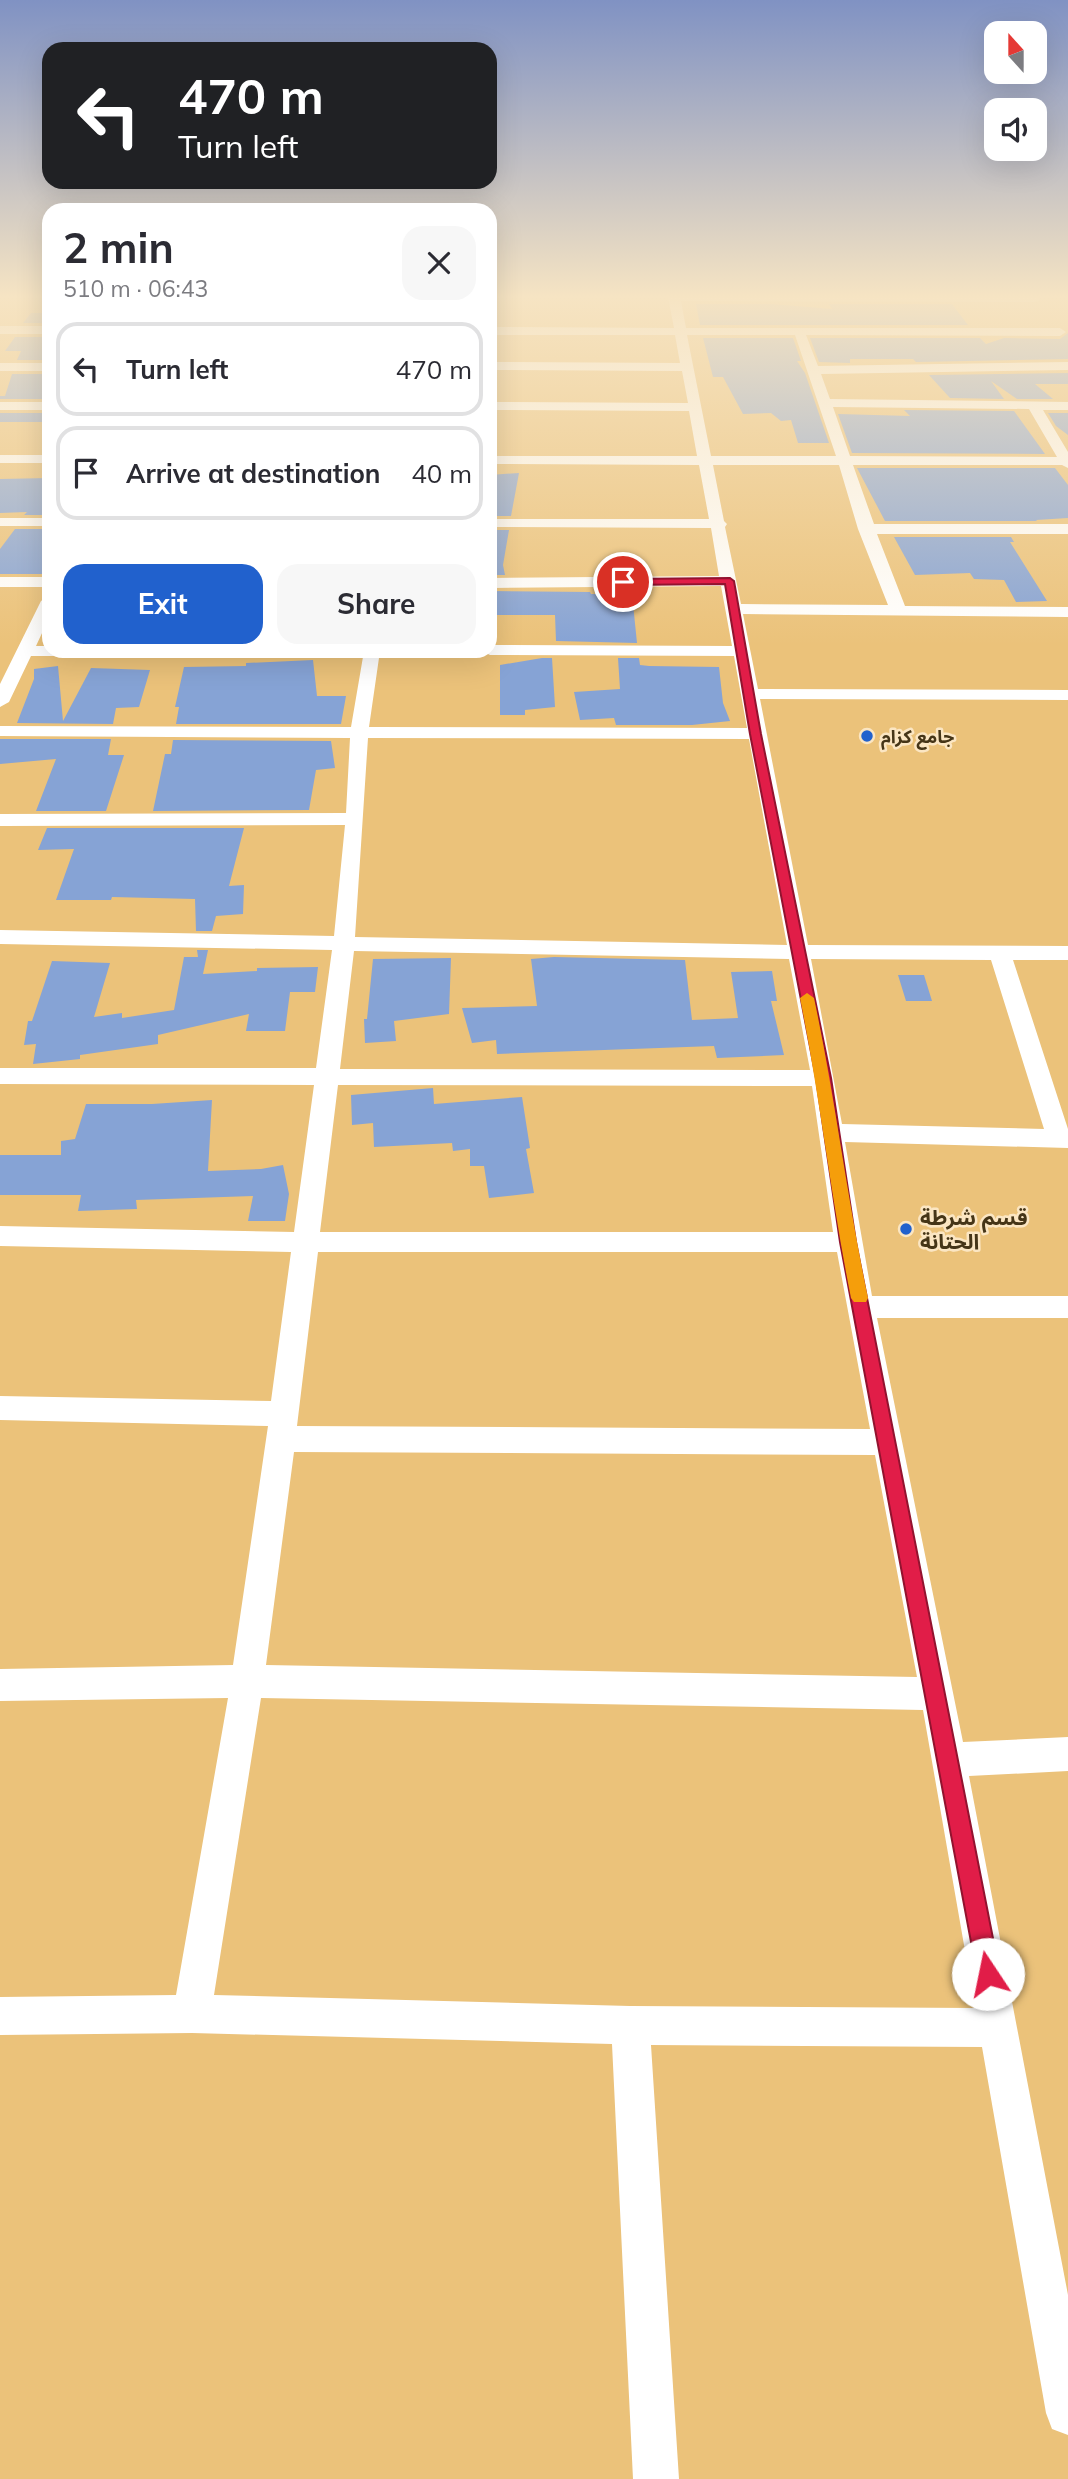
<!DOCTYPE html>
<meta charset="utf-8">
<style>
:root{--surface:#fff;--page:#f7f7f7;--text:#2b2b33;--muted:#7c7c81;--line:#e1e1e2;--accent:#2161cd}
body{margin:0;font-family:Mulish,"Noto Sans Arabic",sans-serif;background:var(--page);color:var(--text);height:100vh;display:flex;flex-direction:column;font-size:26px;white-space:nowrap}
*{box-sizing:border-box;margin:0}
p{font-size:23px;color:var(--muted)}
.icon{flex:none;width:38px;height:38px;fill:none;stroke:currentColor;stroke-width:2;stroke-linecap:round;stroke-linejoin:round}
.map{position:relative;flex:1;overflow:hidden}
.sheet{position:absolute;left:42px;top:203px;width:455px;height:455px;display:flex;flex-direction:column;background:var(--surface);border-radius:21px;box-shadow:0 7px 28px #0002}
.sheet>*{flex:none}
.banner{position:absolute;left:42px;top:42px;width:455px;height:147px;border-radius:21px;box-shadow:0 7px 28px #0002;background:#202124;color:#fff;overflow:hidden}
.needle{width:46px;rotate:339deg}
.fabs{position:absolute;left:984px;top:21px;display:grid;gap:14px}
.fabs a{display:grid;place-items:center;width:63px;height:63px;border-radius:14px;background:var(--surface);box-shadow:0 7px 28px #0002;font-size:35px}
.pin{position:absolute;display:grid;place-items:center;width:60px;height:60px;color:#fff;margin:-30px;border:4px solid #fff;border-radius:50%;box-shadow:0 2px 7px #0007}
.me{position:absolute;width:77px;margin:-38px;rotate:349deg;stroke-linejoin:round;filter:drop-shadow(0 0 5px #0008)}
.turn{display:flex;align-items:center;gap:24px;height:147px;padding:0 21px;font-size:32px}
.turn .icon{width:91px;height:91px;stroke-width:2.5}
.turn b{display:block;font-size:49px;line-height:60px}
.round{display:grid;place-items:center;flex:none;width:74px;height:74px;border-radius:21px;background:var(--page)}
.headline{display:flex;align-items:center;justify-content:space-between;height:119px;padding:0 21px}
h1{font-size:42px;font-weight:700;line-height:52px}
.button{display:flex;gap:14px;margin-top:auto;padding:14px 21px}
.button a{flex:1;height:80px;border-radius:21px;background:var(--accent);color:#fff;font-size:28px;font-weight:700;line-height:80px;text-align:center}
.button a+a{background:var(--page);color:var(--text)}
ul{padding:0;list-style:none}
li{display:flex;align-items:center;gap:21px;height:94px;margin:0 14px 10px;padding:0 7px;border:4px solid var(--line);border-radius:21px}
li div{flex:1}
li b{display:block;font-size:26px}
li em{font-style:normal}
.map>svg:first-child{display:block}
</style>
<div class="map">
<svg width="1068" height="2479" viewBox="0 0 1068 2479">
<rect width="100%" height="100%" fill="#ebc27a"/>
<path fill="#86a3d5" d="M 696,304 L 771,304 L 832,309 L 829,304 L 952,304 L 968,325 L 700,325 Z
M 31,313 L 49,313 L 49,323 L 23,323 Z
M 1068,333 L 1068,359 L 916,362 L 913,359 L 850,359 L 850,363 L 819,362 L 810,338 L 980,338 L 986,344 L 1004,338 L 1060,339 Z
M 15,337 L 49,337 L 49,360 L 17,360 L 21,351 L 5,351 Z
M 703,338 L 793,338 L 801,361 L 797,361 L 805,373 L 829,443 L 798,443 L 791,420 L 781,421 L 771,413 L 743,414 L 723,377 L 713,377 Z
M 1068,373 L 1068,384 L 1035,384 L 1053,399 L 1017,399 L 991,381 L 1004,399 L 950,398 L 929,375 Z
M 12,374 L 49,374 L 49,399 L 0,399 L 0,396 L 5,396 Z
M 904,410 L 1014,411 L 1045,454 L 852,453 L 838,414 L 910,416 Z
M 0,413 L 49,413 L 49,422 L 0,422 Z
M 1048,413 L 1068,413 L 1068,435 L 1056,426 Z
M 857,468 L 1055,468 L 1068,485 L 1068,518 L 1036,520 L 1037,521 L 885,521 Z
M 519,473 L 511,516 L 490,516 L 490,475 Z
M 49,478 L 49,515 L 24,515 L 27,512 L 0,513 L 0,479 Z
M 15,529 L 49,529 L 49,574 L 0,574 L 0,549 Z
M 490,530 L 509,530 L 503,565 L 505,575 L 490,575 Z
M 894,537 L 1011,537 L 1014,542 L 1010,542 L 1047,601 L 1016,602 L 1004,580 L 974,579 L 970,573 L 915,575 Z
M 490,591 L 590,592 L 591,594 L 598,594 L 598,598 L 632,594 L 637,643 L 556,641 L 555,615 L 490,615 Z
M 542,658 L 552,658 L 555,707 L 525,710 L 525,715 L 500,715 L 500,665 Z
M 618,658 L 639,658 L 640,665 L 649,666 L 719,667 L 723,703 L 730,721 L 692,725 L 616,725 L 614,718 L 580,720 L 574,692 L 620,689 Z
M 313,660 L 317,696 L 346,696 L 341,724 L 176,724 L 179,707 L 175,707 L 184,667 L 246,666 L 246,663 Z
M 58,666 L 63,721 L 91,668 L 150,670 L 139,707 L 116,708 L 113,724 L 17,723 L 34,679 L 34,669 Z
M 0,739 L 111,739 L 108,755 L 124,755 L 106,811 L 36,811 L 56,759 L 0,764 Z
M 173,740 L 331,741 L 335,768 L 316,770 L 309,810 L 153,811 L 165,754 L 171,754 Z
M 47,828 L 244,828 L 229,886 L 244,885 L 243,914 L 216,916 L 212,931 L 196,931 L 195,899 L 112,897 L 111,900 L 56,900 L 74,849 L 38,850 Z
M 197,950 L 208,950 L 203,974 L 257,971 L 257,968 L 318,967 L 315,992 L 290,992 L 285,1031 L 246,1031 L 249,1014 L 158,1035 L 158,1044 L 80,1055 L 80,1059 L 33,1064 L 36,1044 L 24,1045 L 28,1021 L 32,1021 L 52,961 L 110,963 L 94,1017 L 122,1013 L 122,1018 L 174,1010 L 184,957 L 198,957 Z
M 554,957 L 685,960 L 692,1020 L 738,1018 L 731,972 L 772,971 L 777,1001 L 771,1001 L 784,1055 L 717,1058 L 714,1046 L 497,1054 L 496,1040 L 472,1043 L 462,1008 L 537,1006 L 531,959 Z
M 451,958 L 449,1014 L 394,1021 L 396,1041 L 365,1043 L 364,1019 L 367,1019 L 373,959 Z
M 898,975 L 924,975 L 932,1001 L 906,1001 Z
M 433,1088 L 434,1104 L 522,1097 L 530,1148 L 526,1149 L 534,1193 L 489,1198 L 484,1166 L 470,1166 L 470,1149 L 453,1151 L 452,1143 L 374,1147 L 373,1123 L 352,1125 L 351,1095 Z
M 212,1100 L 208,1171 L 261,1169 L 283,1165 L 289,1194 L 285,1221 L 248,1221 L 253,1196 L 136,1200 L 137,1209 L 78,1211 L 81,1195 L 0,1195 L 0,1155 L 61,1155 L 61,1141 L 75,1139 L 86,1104 L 152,1104 Z"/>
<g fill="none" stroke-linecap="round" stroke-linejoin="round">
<path fill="#fff" fill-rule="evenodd" d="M 668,297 L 1040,297 L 1039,301 L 1035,302 L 681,301 L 686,328 L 1060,328 L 1066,332 L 1060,336 L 806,335 L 818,366 L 1068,362 L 1068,370 L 821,374 L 830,399 L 1068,402 L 1068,410 L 1043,410 L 1068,452 L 1068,468 L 1062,465 L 853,465 L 874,524 L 1068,524 L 1068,534 L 877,534 L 905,606 L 1068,607 L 1068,617 L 743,614 L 758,689 L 1068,690 L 1068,700 L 760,699 L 808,945 L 1068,946 L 1068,960 L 1013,960 L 1068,1129 L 1068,1148 L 845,1142 L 872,1296 L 1068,1296 L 1068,1318 L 877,1318 L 963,1742 L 1068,1737 L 1068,1771 L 969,1776 L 1068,2295 L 1068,2435 L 1052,2429 L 1046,2413 L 982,2047 L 651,2045 L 679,2479 L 633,2479 L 612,2044 L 192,2033 L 0,2035 L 0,1997 L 176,1995 L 228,1698 L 0,1701 L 0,1669 L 233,1665 L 268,1426 L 0,1420 L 0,1396 L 271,1401 L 291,1252 L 0,1246 L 0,1226 L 294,1232 L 314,1085 L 0,1084 L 0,1068 L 316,1068 L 332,950 L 0,944 L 0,930 L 334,936 L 345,825 L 0,826 L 0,814 L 346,813 L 350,738 L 0,736 L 0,726 L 351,727 L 364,651 L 380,651 L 369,727 L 747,728 L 734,656 L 490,655 L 482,651 L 490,651 L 490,645 L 732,646 L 721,586 L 490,588 L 490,578 L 719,576 L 711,528 L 490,527 L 490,519 L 709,519 L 699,465 L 490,464 L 490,456 L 697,456 L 689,411 L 490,410 L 490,402 L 688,403 L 682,371 L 490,370 L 490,362 L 680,363 L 675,335 L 490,335 L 490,327 L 674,328 ZM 687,335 L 795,335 L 836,456 L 711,456 ZM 833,407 L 1029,409 L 1057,457 L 850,456 ZM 713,465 L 839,465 L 858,529 L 888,605 L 741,604 L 725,527 L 727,524 L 724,521 ZM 368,738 L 749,739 L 787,945 L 355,937 ZM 354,951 L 789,959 L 810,1070 L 340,1069 ZM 811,959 L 991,960 L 1044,1129 L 842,1124 ZM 338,1085 L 812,1086 L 833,1232 L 320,1232 ZM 318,1252 L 837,1252 L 870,1429 L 297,1426 ZM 294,1452 L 875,1455 L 917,1677 L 266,1665 ZM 261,1698 L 923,1710 L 975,2008 L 630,2006 L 214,1995 Z
M 0,326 L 49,326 L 49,334 L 0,334 Z
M 0,363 L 49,363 L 49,371 L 0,371 Z
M 0,402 L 49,402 L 49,410 L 0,410 Z
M 0,455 L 49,455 L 49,463 L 0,463 Z
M 0,518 L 49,518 L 49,526 L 0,526 Z
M 0,577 L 49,577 L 49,587 L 0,587 Z
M 49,596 L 49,618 L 36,646 L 49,646 L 49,651 L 156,651 L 148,656 L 31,656 L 9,702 L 0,707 L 0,684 L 41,601 Z"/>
</g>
<linearGradient id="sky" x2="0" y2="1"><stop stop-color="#8092c3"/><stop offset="0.46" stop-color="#f6e4c3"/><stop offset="1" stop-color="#f6e4c3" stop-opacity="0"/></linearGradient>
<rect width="1068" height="645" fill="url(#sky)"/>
<path fill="#e11d48" stroke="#92132f" stroke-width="2" d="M 730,578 L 734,581 L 761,734 L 831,1078 L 856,1242 L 1000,1974 L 997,1982 L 988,1985 L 980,1982 L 977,1974 L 840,1242 L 816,1078 L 750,734 L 725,584 L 623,585 L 618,582 L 623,579 Z"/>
<path fill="#f59e0b" d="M 807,993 L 814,998 C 835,1097 847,1198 868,1298 L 866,1302 L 854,1302 L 851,1298 C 831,1198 820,1097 800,998 Z"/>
<g fill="#2161cd" stroke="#fbe6c3" stroke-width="2.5">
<circle cx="867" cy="736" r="7"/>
<circle cx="906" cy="1229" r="7"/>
</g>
<g text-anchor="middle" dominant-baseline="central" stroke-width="5" stroke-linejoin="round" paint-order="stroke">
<g font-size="18" font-weight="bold" fill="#453517" stroke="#fbe6c3" text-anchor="start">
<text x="881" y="736">جامع كزام</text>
</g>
<g font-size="21" font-weight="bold" fill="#453517" stroke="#fbe6c3" text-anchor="start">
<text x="920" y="1217">قسم شرطة<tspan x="920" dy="24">الحتانة</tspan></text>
</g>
</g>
</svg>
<div class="fabs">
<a><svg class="needle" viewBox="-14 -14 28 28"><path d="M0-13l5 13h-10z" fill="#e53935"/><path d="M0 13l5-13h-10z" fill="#7c7c81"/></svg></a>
<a><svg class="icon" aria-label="sound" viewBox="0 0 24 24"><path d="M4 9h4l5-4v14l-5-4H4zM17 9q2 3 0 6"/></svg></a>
</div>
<div class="pin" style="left:623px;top:582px;background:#d93025"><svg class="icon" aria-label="arrive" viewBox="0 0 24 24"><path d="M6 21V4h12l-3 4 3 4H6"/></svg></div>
<svg class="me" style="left:988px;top:1974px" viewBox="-20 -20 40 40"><circle r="19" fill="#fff"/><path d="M0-13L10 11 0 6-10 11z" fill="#e11d48"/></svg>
<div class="banner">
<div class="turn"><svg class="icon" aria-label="left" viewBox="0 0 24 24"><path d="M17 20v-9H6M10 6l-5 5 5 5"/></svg><div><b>470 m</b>Turn left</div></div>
</div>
<section class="sheet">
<div class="headline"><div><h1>2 min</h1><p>510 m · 06:43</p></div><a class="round"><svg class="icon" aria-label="close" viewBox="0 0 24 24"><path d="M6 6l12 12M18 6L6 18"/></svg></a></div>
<ul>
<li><svg class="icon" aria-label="left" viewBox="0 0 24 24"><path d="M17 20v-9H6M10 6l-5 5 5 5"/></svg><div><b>Turn left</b></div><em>470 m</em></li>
<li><svg class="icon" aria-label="arrive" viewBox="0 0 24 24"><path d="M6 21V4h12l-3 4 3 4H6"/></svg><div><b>Arrive at destination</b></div><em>40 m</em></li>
</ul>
<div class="button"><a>Exit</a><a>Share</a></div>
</section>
</div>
